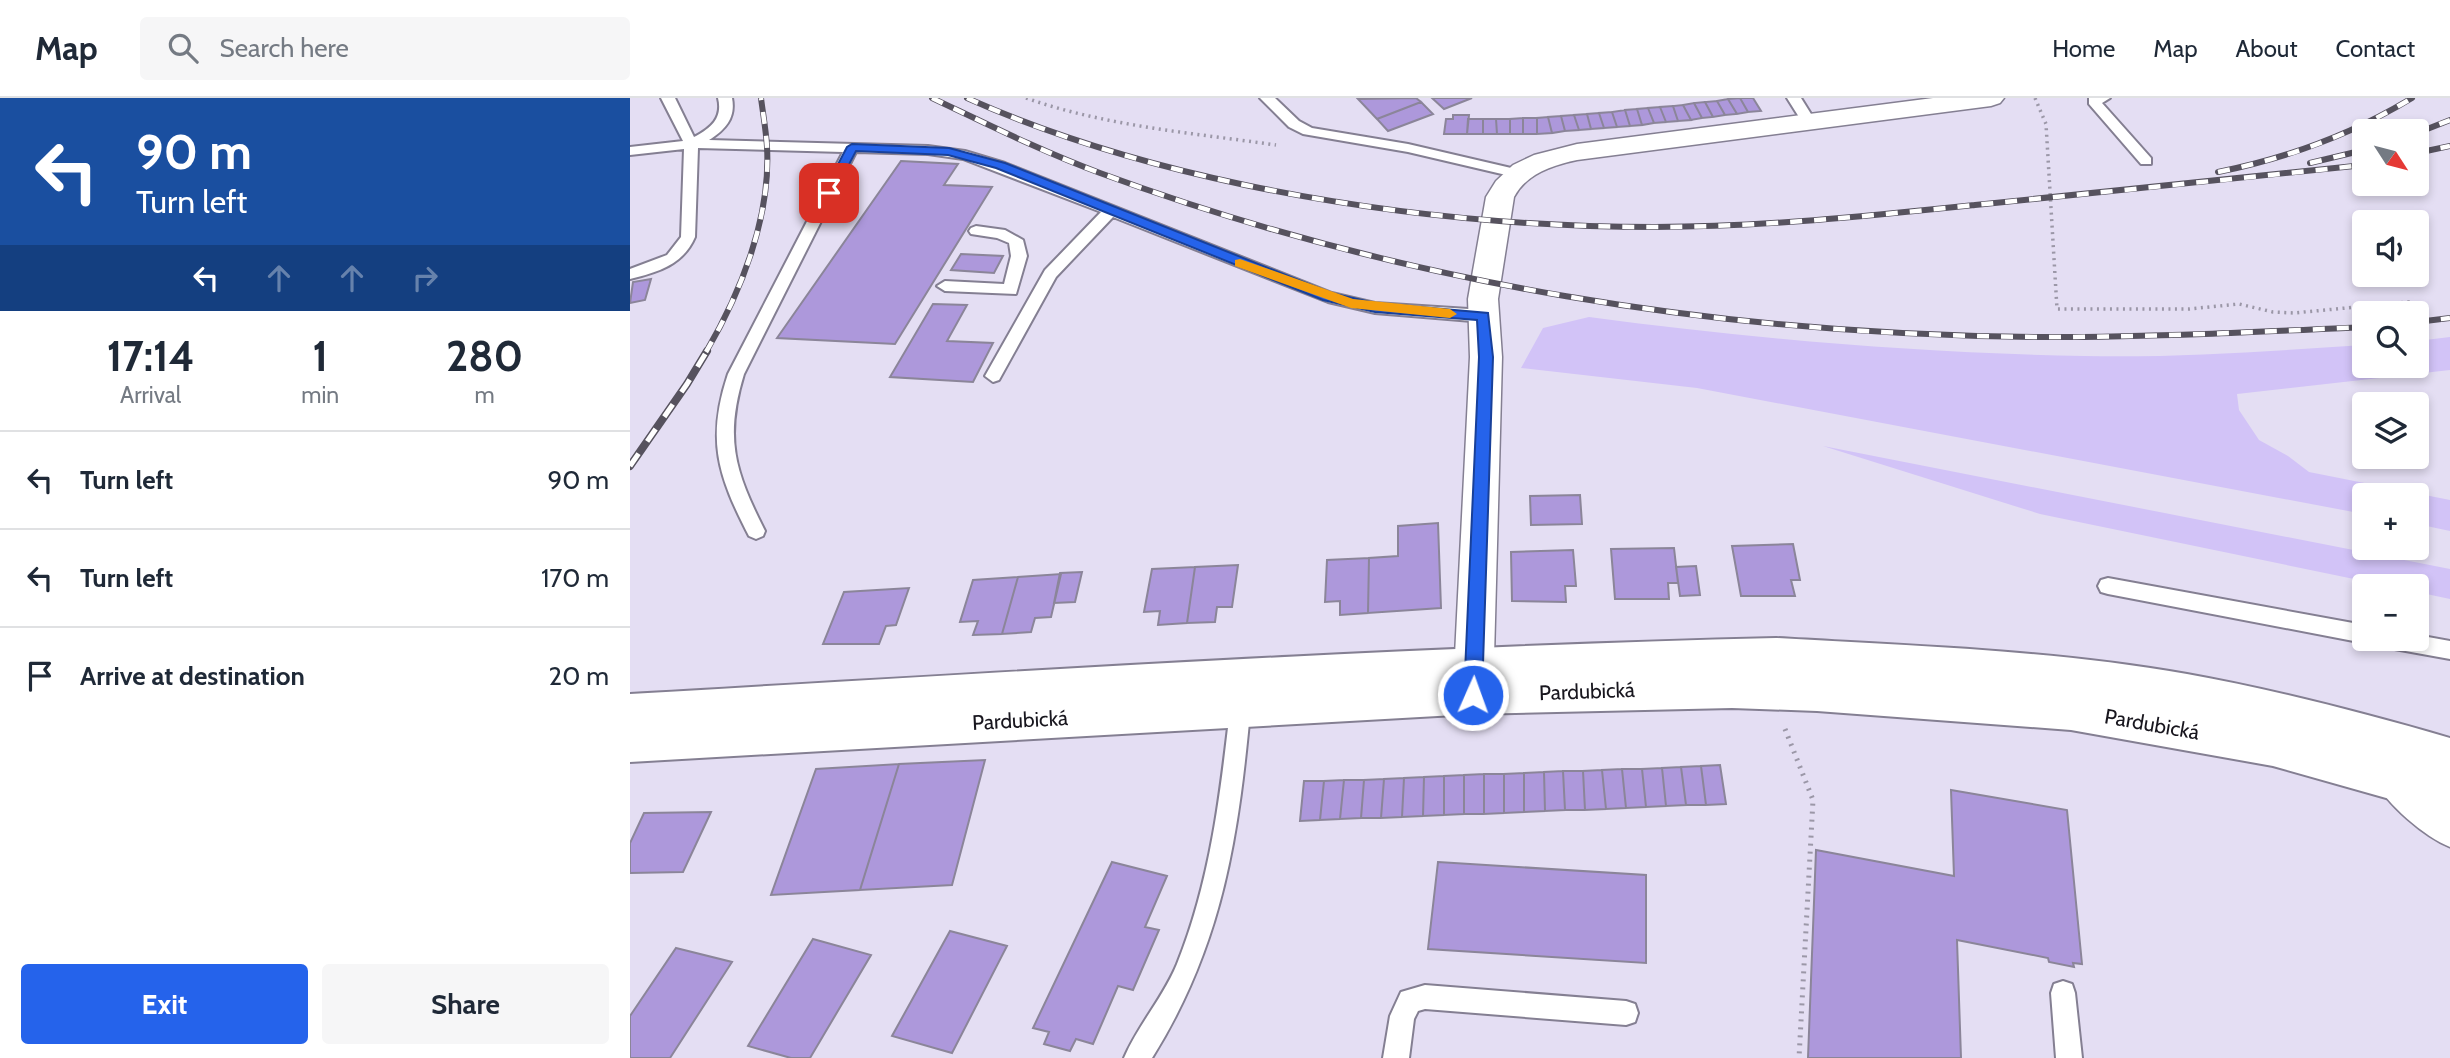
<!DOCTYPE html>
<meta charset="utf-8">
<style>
:root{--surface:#fff;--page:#f6f6f7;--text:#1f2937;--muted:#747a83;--line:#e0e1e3;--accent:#2563eb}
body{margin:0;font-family:Cabin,sans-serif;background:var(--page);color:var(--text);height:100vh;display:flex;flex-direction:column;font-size:26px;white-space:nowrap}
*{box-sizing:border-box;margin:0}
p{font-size:23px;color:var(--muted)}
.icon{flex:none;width:38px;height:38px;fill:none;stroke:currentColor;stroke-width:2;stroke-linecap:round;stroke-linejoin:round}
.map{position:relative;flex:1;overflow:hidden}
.details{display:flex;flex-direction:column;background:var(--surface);width:630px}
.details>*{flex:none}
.top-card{background:#1a4fa0;color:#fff;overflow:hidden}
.needle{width:46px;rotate:126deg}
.buttons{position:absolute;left:1722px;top:21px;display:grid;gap:14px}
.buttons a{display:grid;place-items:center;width:77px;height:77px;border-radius:7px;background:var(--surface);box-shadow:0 4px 10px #0003;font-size:35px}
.pin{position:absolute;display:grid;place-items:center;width:60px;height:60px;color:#fff;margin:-30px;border-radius:14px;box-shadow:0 4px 10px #0006}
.me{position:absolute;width:77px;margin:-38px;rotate:2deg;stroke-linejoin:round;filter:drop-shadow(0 0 5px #0008)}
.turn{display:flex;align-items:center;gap:24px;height:147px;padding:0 21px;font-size:32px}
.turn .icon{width:91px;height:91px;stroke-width:2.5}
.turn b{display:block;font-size:49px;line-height:60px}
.lanes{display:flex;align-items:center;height:66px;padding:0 21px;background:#0003;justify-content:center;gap:35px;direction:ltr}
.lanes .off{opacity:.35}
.eta{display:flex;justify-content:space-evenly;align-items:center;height:119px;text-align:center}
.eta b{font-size:42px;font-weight:700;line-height:49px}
.button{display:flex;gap:14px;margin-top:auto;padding:14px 21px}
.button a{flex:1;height:80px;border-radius:7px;background:var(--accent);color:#fff;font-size:28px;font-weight:700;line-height:80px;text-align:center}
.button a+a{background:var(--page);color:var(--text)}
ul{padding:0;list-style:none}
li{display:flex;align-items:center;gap:21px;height:98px;padding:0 21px;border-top:2px solid var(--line)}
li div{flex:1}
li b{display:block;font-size:26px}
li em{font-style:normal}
header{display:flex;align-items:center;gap:42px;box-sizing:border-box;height:98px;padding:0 35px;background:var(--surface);border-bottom:2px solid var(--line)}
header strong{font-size:33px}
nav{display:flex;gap:38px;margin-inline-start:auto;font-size:24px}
.search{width:490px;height:63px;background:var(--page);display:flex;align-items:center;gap:18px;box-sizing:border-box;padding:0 24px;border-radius:7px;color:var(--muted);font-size:26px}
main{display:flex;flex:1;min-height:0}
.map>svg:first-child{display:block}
</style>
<header>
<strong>Map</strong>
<div class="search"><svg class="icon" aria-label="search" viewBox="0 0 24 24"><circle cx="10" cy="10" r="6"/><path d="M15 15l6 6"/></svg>Search here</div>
<nav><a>Home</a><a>Map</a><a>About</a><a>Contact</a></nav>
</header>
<main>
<section class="details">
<div class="top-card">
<div class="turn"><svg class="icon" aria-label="left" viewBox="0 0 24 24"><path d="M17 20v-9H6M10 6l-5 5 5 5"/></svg><div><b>90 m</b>Turn left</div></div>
<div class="lanes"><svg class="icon" aria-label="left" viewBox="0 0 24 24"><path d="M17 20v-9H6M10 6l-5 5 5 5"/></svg><svg class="icon off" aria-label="ahead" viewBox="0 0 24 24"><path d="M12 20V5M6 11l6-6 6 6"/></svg><svg class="icon off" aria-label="ahead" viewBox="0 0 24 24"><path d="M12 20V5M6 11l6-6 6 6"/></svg><svg class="icon off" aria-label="right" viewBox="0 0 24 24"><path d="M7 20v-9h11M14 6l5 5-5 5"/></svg></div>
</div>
<div class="eta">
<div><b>17:14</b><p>Arrival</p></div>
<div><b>1</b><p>min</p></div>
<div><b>280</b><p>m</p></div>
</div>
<ul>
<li><svg class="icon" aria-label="left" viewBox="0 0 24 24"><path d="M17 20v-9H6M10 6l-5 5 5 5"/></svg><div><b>Turn left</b></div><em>90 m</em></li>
<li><svg class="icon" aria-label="left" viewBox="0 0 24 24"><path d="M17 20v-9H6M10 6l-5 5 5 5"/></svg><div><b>Turn left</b></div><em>170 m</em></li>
<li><svg class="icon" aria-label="arrive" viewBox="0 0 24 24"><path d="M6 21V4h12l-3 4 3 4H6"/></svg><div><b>Arrive at destination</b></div><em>20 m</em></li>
</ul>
<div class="button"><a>Exit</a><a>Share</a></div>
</section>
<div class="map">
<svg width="1820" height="960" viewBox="0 0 1820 960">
<rect width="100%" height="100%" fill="#e4def3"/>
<path fill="#d2c3f7" d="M 959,219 C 1124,241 1288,255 1454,258 C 1548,260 1641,253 1734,247 L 1734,268 L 1787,268 L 1787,243 L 1820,239 L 1820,272 L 1607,296 L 1609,312 L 1629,342 L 1658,358 L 1679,374 L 1820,402 L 1820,433 L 1787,426 L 1787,397 L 1734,397 L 1734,416 L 1067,290 L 891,270 L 913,230 Z
M 1193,348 L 1820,471 L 1820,501 L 1787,494 L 1787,488 L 1758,488 L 1410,416 Z"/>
<path fill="#ad98db" stroke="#8b8599" stroke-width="2" d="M 786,0 L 791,4 L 747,21 L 728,1 Z
M 802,0 L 842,0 L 814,11 Z
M 1110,0 L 1123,0 L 1131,13 L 1118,14 Z
M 1110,0 L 1118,14 L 1107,16 L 1098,1 Z
M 1098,1 L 1107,16 L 1095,17 L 1087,3 Z
M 1087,3 L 1095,17 L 1083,19 L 1075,4 Z
M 791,4 L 803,16 L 758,33 L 747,21 Z
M 1075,4 L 1083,19 L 1072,20 L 1064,5 Z
M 1064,5 L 1072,20 L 1061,22 L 1053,7 Z
M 1053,7 L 1061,22 L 1048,23 L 1043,8 Z
M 1043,8 L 1048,23 L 1036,24 L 1030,9 Z
M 1030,9 L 1036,24 L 1024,25 L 1018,10 Z
M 1018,10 L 1024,25 L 1012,27 L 1007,11 Z
M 1007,11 L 1012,27 L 1000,28 L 995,12 Z
M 995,12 L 1000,28 L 987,29 L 982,14 Z
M 982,14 L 987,29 L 974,30 L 969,15 Z
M 969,15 L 974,30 L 961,31 L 957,16 Z
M 957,16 L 961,31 L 949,32 L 944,17 Z
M 823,17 L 839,17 L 837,36 L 814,36 L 816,21 L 823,21 Z
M 944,17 L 949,32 L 935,33 L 931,18 Z
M 931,18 L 935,33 L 922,35 L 918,19 Z
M 918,19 L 922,35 L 907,36 L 907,20 Z
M 893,20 L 893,36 L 880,36 L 880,21 Z
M 893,20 L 907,20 L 907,36 L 893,36 Z
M 838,21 L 853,21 L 853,36 L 837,36 Z
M 853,21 L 866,21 L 867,36 L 853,36 Z
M 866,21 L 880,21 L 880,36 L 867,36 Z
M 271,63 L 328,66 L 314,87 L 362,89 L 265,246 L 147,240 Z
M 331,156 L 373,158 L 364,175 L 321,172 Z
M 21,181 L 15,202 L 0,205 L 3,184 Z
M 303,206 L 337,207 L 317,243 L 363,245 L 343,284 L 260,279 Z
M 950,397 L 952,426 L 901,427 L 900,398 Z
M 808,425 L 811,510 L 738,515 L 739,460 L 768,458 L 768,428 Z
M 1163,446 L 1170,482 L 1161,482 L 1165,498 L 1111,498 L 1102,448 Z
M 1044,450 L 1048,485 L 1038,485 L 1039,501 L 985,501 L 981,451 Z
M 943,452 L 946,488 L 935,488 L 936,504 L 882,503 L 881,454 Z
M 739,460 L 738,515 L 710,517 L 710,503 L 695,504 L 697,462 Z
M 608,467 L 602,509 L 587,509 L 585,524 L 557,525 L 565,469 Z
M 1066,468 L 1070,497 L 1050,498 L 1046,469 Z
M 565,469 L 557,525 L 528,527 L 530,513 L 514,514 L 522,471 Z
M 452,474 L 445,504 L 424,505 L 430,475 Z
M 431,476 L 421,519 L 405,520 L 401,534 L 372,536 L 388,479 Z
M 388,479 L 372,536 L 343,537 L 348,523 L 330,524 L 343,482 Z
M 279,490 L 266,527 L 256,528 L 249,546 L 193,546 L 214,494 Z
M 355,662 L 322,787 L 230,792 L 269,666 Z
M 269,666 L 230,792 L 141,797 L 186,671 Z
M 1090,667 L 1096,706 L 1076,707 L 1071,668 Z
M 1071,668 L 1076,707 L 1056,707 L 1051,669 Z
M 1051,669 L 1056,707 L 1036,708 L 1032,670 Z
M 1032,670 L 1036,708 L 1016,709 L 1012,671 Z
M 992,671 L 996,710 L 976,711 L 972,672 Z
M 992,671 L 1012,671 L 1016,709 L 996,710 Z
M 972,672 L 976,711 L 955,712 L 953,673 Z
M 933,673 L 935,712 L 915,713 L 914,674 Z
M 933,673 L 953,673 L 955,712 L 935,712 Z
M 914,674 L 915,713 L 894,714 L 894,675 Z
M 894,675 L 894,714 L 874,715 L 874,676 Z
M 854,676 L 854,716 L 834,716 L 834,677 Z
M 854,676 L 874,676 L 874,715 L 854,716 Z
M 834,677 L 834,716 L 814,717 L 814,678 Z
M 814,678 L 814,717 L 793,718 L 794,679 Z
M 794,679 L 793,718 L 772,719 L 774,680 Z
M 774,680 L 772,719 L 751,720 L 754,681 Z
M 754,681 L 751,720 L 731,720 L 734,682 Z
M 714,682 L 710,721 L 690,722 L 694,683 Z
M 714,682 L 734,682 L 731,720 L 710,721 Z
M 674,683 L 694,683 L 690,722 L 670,723 Z
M 1321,692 L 1437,712 L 1452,866 L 1443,865 L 1444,869 L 1419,864 L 1418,860 L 1327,842 L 1331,960 L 1178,960 L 1186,752 L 1324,778 Z
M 81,714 L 53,774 L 0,775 L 0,745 L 14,715 Z
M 482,764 L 537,778 L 515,829 L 529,832 L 503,892 L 488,888 L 463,946 L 446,941 L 440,953 L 414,946 L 419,934 L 403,930 Z
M 808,764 L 1016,777 L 1016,865 L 798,851 Z
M 320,833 L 377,848 L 322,955 L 262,938 Z
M 183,841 L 241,857 L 180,960 L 161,960 L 118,948 Z
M 46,850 L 102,864 L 40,960 L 0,960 L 0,918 Z"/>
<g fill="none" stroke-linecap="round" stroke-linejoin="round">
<g stroke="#847f92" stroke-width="4">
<path id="service" d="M 31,0 L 45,0 L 64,39 C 81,30 93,20 88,0 L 102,0 C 106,20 95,32 79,42 L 298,48 L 335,53 L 375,65 L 702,195 L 745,205 L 854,212 L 862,218 L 854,224 L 745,215 L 698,204 L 483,119 L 426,179 L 369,282 L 363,284 L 355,278 L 415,172 L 471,114 L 333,61 L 298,56 L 226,54 L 114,276 C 94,341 105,374 135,433 L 133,438 L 126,441 L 119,438 C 88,378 76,342 98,276 L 213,54 L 68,50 L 65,139 C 53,167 28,174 0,181 L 0,171 L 37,157 L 51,139 L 54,51 L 0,57 L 0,49 L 53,43 Z
M 630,0 L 645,0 L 669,23 L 682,30 L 778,46 L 894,73 L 896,76 L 889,80 L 778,54 L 673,36 L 659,29 Z
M 1157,0 L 1171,0 L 1186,24 L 1184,27 L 1174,27 Z
M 1459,0 L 1480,0 L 1472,5 L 1521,60 L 1521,66 L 1511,66 L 1459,6 Z
M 346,128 L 375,132 L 393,142 L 397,158 L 386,196 L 315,193 L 307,188 L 315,183 L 374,186 L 381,158 L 379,145 L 367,140 L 341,136 L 339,133 L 341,130 Z
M 1478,480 L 1734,527 L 1734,541 L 1742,541 L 1734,545 L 1478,496 L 1471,494 L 1468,488 L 1471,482 Z
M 1787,537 L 1820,543 L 1820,561 L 1759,550 L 1752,547 L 1749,541 L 1787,541 Z
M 611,594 L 618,596 L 621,603 C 609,735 594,845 522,960 L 494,960 C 508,927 533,900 547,866 C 581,782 591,692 601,603 L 604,596 Z
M 1433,883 L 1442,886 L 1445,895 L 1452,960 L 1426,960 L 1421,895 L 1424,886 Z
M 795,887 L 996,903 L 1005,906 L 1008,915 L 1005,924 L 996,927 L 795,911 L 788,913 L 784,921 L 779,960 L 753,960 L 760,918 L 771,894 Z"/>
</g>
<g stroke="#847f92" stroke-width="3">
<path id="minor" d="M 1303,0 L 1374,0 L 1370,5 L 1361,8 L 947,62 C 923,67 896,76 884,99 L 868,201 L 872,259 L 863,597 L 857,610 L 843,615 L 829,610 L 823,597 L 840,259 L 838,201 L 856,99 L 866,83 L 883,67 L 904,57 L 947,46 Z
M 1766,662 L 1781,668 L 1820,701 L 1820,749 C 1795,739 1756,706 1745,682 L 1751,668 Z"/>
</g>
<g stroke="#847f92" stroke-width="4">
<path id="secondary" d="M 1146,540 C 1283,548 1422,552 1557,576 C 1646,592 1734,615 1820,640 L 1820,718 L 1643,668 L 1441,632 L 1187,613 L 1102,610 L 843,616 L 0,664 L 0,596 C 382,574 764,549 1146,540 Z"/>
</g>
<path stroke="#9b97a7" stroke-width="3.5" stroke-dasharray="2 4.5" stroke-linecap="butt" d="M 396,0 C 475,28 563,35 646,47
M 1405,0 L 1416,26 L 1427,211 L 1559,211 L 1609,206 L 1643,214 L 1664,215 L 1779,204 L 1799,211"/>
<path stroke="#9b97a7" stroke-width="5" stroke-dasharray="2 6" stroke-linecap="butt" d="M 1155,631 L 1183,702 L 1169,960"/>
<use href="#service" fill="#fff" fill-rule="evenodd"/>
<use href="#minor" fill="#fff" fill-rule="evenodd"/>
<use href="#secondary" fill="#fff" fill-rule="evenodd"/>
<g stroke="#56525e" stroke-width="6">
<path id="rail-far1" d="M 302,0 C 357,26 413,54 470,75 C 772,186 1096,238 1417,239 C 1523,239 1628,234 1734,229
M 337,0 C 426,40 520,67 615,87 C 750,115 887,129 1025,129 C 1132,129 1238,118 1345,107 C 1474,94 1604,81 1734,67
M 1787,35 L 1820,22
M 1787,55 L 1820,48
M 1680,65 L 1734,52
M 1588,74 C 1658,60 1721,37 1782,0
M 1787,224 L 1820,220
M 76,254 C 111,194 141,119 137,49 C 136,32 133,16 131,0"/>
</g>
<g stroke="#56525e" stroke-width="8">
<path id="rail" d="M 0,368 L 57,286 L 77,253"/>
</g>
<use href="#rail-far1" stroke="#fff" stroke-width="4.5" stroke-dasharray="12" stroke-linecap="butt"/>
<use href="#rail" stroke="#fff" stroke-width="5" stroke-dasharray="15" stroke-linecap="butt"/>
</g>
<path fill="#2563eb" stroke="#184099" stroke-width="2" d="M 222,46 L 319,50 L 375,65 L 701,195 L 745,205 L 858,215 L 863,259 L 852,597 L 849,602 L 843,605 L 837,602 L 834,597 L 849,259 L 847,222 L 745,214 L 693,202 L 366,70 L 318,57 L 226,53 L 203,97 L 195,97 L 193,95 L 217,49 Z"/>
<path fill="#f59e0b" d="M 610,161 L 723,201 L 820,211 L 827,216 L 820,220 L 721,210 L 605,168 L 605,162 Z"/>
<g text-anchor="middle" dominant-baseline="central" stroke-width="5" stroke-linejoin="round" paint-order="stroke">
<g font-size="21" fill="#18161e" stroke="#fff">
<text transform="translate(957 593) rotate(-2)">Pardubická</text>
<text transform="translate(390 622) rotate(-3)">Pardubická</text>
<text transform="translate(1522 626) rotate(10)">Pardubická</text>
</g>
</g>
</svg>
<div class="buttons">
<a><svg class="needle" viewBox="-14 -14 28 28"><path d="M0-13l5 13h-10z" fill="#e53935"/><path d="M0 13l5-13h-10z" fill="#747a83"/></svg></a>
<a><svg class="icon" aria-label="sound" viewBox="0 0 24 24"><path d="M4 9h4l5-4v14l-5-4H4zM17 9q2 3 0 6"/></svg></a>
<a><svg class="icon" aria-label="search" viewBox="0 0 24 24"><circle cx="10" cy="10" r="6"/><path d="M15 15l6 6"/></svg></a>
<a><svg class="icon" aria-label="layers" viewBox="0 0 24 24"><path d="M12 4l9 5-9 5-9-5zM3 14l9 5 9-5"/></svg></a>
<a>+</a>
<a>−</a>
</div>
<div class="pin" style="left:199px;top:95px;background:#d93025"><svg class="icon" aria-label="arrive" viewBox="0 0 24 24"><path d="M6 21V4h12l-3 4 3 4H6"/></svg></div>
<svg class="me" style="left:843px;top:597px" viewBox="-20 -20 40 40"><circle r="17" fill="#2563eb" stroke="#fff" stroke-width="3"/><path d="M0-11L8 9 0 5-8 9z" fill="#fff"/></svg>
</div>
</main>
